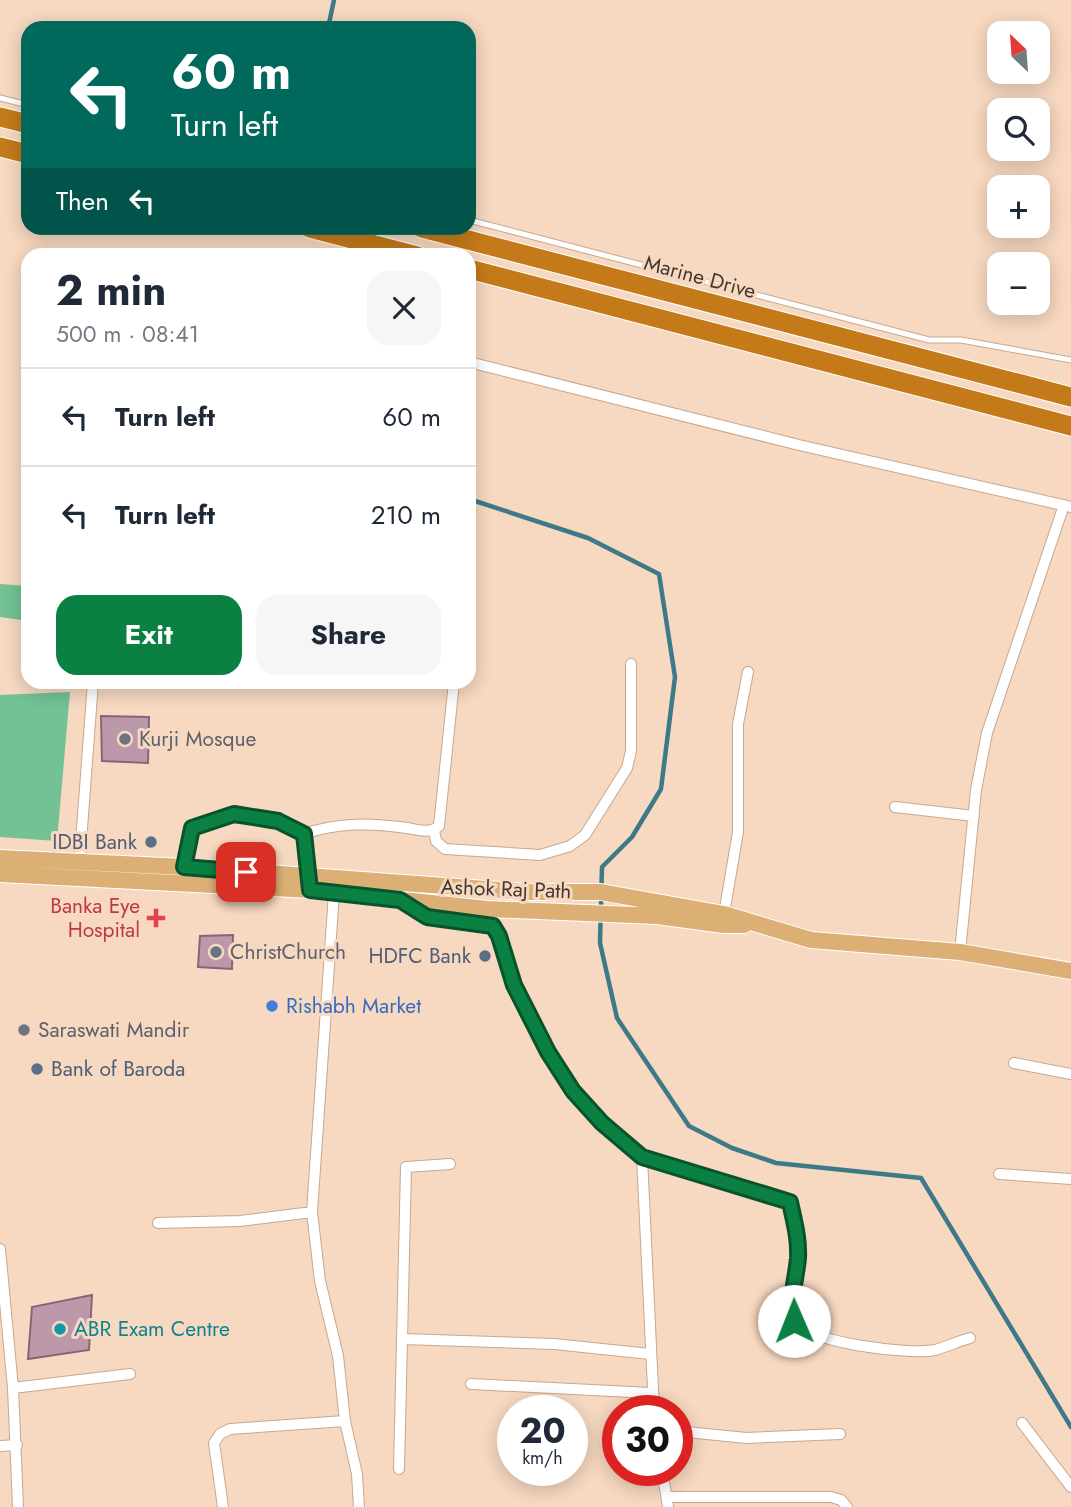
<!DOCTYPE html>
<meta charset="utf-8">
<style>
:root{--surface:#fff;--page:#f6f6f7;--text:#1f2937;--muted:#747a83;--line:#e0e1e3;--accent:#0b8043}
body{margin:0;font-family:Jost,sans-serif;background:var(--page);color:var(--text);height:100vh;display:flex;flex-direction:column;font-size:26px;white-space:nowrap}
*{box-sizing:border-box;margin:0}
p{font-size:23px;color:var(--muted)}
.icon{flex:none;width:38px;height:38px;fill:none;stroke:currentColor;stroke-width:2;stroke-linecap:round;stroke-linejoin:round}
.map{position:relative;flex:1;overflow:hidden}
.panel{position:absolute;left:21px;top:248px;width:455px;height:441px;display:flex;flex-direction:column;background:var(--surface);border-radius:21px;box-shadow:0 4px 18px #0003}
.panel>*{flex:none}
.top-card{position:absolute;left:21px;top:21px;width:455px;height:214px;border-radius:21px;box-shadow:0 4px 18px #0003;background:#00695c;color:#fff;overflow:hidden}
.needle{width:46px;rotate:335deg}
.tools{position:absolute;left:987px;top:21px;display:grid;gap:14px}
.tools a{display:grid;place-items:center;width:63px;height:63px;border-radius:14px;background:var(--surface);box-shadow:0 4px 18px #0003;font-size:35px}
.speed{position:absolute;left:497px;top:1395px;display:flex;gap:14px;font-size:35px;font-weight:700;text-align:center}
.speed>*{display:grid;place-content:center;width:91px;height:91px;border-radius:50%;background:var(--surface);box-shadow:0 4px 18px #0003;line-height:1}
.speed small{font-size:18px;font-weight:400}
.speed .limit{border:10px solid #d22;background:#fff;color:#111}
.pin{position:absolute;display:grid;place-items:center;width:60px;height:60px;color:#fff;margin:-30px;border-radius:14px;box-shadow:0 4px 10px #0006}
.me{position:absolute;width:77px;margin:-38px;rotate:359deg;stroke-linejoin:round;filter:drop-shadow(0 0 5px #0008)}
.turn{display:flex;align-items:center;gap:24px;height:147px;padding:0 35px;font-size:32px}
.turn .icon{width:91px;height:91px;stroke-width:2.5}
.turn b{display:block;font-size:49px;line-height:60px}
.then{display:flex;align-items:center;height:66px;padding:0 35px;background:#0003;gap:14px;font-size:26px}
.round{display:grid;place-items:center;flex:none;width:74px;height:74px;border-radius:21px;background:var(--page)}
.head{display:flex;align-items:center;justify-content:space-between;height:119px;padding:0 35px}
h1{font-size:42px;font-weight:700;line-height:52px}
.primary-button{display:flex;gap:14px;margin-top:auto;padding:14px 35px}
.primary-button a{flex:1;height:80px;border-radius:21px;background:var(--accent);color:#fff;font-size:28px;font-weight:700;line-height:80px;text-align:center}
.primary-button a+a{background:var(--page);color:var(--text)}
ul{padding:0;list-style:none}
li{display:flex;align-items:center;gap:21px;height:98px;padding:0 35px;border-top:2px solid var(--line)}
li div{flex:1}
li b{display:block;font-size:26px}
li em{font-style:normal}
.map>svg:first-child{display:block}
</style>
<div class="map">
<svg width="1071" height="1507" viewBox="0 0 1071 1507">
<rect width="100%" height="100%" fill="#f7d8c0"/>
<path fill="#73c195" d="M 0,584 L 28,586 L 28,621 L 0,617 Z
M 70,692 L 57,841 L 0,837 L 0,695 Z"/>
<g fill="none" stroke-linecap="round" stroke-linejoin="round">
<path stroke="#3e7988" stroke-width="4.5" d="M 328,28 L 334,0
M 469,499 L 588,538 L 659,574 L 675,677 L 661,789 L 632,837 L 602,867 L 600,943 L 617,1018 L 689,1126 L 732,1148 L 776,1163 L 921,1178 L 1071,1427"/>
</g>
<path fill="#bc99aa" stroke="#866576" stroke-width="2" d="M 101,716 L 149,717 L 148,763 L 102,761 Z
M 233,935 L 232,969 L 198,967 L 200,936 Z
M 92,1295 L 89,1350 L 28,1359 L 32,1307 Z"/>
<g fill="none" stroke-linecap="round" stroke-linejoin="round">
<g stroke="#c6a891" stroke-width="7">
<path id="service" d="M 0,98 L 28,105
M 469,220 L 929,340 L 961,340 L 1071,360"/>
</g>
<g stroke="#c6a891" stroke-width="12">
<path id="minor" d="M 469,362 L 799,445 L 1071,507
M 895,807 L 974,816
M 434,830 L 436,841 L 445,849 L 540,855 L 570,846 L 585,835 L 627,768 L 631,751 L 631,664
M 304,834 C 339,822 371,823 407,828 C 418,830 430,834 439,826 L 454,682
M 184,867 L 192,828 L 234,814 L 277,821 L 304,834 L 310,880
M 79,868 L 93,682
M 334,893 L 312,1212 L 320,1281 L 338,1356 L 345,1421 L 357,1474 L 359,1507
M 403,901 L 427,917 L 493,926 L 499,936 L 514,985 L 548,1052 L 588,1109 L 642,1157 L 654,1410
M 724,914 L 738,832 L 738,724 L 748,672
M 960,952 L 976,790 L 987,733 L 1064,505
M 1014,1063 L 1071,1074
M 642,1157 L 790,1202 C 794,1220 798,1236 798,1255 C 797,1276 787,1297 793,1318 C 801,1343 910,1355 935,1350 C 946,1347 959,1341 970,1338
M 999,1174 L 1071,1179
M 158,1223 L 240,1221 L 312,1212
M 0,1249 L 13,1388 L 18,1507
M 402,1339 L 554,1344 L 650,1354
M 471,1384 L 651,1393
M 13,1388 L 130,1374
M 1022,1423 L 1071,1487
M 677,1431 L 746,1438 L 840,1434
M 0,1446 L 17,1445
M 399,1469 L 406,1167 L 450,1164
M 662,1470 L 668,1507
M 667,1497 L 831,1497 L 841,1500 L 847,1507
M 223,1507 L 214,1443 L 220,1434 L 230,1429 L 345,1421"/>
</g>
<g stroke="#fff" stroke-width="18">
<path id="primary" d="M 0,858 L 184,867 L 526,892 L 601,892 L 724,914 L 811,940 L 960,952 L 1071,971
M 0,874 L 310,890 L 487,909 L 657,916 L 724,925 L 744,925"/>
</g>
<g stroke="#fff" stroke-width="21">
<path id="motorway" d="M 0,117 L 28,124
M 0,147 L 28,154
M 310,228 L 417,256
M 422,228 L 1071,397
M 469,269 L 1071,426"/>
</g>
<use href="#service" stroke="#fff" stroke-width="5"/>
<use href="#minor" stroke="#fff" stroke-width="10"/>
<use href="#primary" stroke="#dcaf75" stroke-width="16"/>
<use href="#motorway" stroke="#c47a19" stroke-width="19"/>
</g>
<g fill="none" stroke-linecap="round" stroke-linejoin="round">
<g stroke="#07532c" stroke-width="18">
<path id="route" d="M 246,872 L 184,867 L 192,828 L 234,814 L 278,821 L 304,834 L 310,890 L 400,900 L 427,917 L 493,926 L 499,936 L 514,985 L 548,1052 L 573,1091 L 602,1123 L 642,1157 L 790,1202 C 794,1221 799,1238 798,1258 C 796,1280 789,1299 794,1321"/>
</g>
<use href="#route" stroke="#0b8043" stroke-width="12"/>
</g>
<g fill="#6b7280" stroke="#f7d8c0" stroke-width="2.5">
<circle cx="125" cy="739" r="7"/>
<circle cx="216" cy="952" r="7"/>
<circle cx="24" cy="1030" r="7"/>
</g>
<g fill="#5c6f8a" stroke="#f7d8c0" stroke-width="2.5">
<circle cx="151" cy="842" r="7"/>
<circle cx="485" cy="956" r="7"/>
<circle cx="37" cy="1069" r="7"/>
</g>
<path fill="#e0444e" stroke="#f7d8c0" stroke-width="2.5" d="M152.5 907.5h7v7h7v7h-7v7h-7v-7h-7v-7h7z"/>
<circle fill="#3f7fe0" stroke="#f7d8c0" stroke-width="2.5" cx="272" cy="1006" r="7"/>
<circle fill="#0f9aa8" stroke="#f7d8c0" stroke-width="2.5" cx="60" cy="1329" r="7"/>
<g text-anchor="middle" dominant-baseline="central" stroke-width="6" stroke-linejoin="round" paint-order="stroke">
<g font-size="21" fill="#44382e" stroke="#f7d8c0">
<text transform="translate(700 277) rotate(15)">Marine Drive</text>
<text transform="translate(506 889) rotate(2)">Ashok Raj Path</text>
</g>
<g font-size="21" fill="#5b616d" stroke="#f7d8c0" text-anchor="start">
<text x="139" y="739">Kurji Mosque</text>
<text x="230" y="952">ChristChurch</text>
<text x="38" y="1030">Saraswati Mandir</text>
</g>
<g font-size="21" fill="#4e5e75" stroke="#f7d8c0" text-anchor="end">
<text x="137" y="842">IDBI Bank</text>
<text x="471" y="956">HDFC Bank</text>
<text x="51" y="1069" text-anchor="start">Bank of Baroda</text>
</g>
<g font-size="21" fill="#be3a42" stroke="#f7d8c0" text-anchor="end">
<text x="140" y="906">Banka Eye<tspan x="140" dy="24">Hospital</tspan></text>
</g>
<g font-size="21" fill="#366cbe" stroke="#f7d8c0" text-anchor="start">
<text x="286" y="1006">Rishabh Market</text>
</g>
<g font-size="21" fill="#0d838f" stroke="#f7d8c0" text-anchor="start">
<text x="74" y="1329">ABR Exam Centre</text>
</g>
</g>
</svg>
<div class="tools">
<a><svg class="needle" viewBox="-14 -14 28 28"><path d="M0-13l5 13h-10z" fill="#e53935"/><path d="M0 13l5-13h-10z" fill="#747a83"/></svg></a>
<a><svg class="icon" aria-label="search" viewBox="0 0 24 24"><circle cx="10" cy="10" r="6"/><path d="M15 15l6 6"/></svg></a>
<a>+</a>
<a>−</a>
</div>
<div class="speed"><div>20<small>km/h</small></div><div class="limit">30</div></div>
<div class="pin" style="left:246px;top:872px;background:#d93025"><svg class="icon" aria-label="arrive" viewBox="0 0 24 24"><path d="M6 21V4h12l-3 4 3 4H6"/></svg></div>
<svg class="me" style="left:794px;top:1321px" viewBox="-20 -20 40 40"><circle r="19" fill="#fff"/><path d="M0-13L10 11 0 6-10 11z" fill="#0b8043"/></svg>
<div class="top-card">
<div class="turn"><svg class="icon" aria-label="left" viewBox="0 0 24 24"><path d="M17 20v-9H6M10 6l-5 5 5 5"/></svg><div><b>60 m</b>Turn left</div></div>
<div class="then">Then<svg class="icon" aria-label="left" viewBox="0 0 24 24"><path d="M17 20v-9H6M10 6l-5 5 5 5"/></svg></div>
</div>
<section class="panel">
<div class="head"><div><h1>2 min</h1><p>500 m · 08:41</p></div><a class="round"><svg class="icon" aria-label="close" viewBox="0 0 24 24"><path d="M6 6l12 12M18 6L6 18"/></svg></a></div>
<ul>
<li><svg class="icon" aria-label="left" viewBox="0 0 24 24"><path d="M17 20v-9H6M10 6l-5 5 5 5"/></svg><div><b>Turn left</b></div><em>60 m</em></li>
<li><svg class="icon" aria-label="left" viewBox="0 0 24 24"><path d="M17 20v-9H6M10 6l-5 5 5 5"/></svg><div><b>Turn left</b></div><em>210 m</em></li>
</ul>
<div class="primary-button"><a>Exit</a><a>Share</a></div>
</section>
</div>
